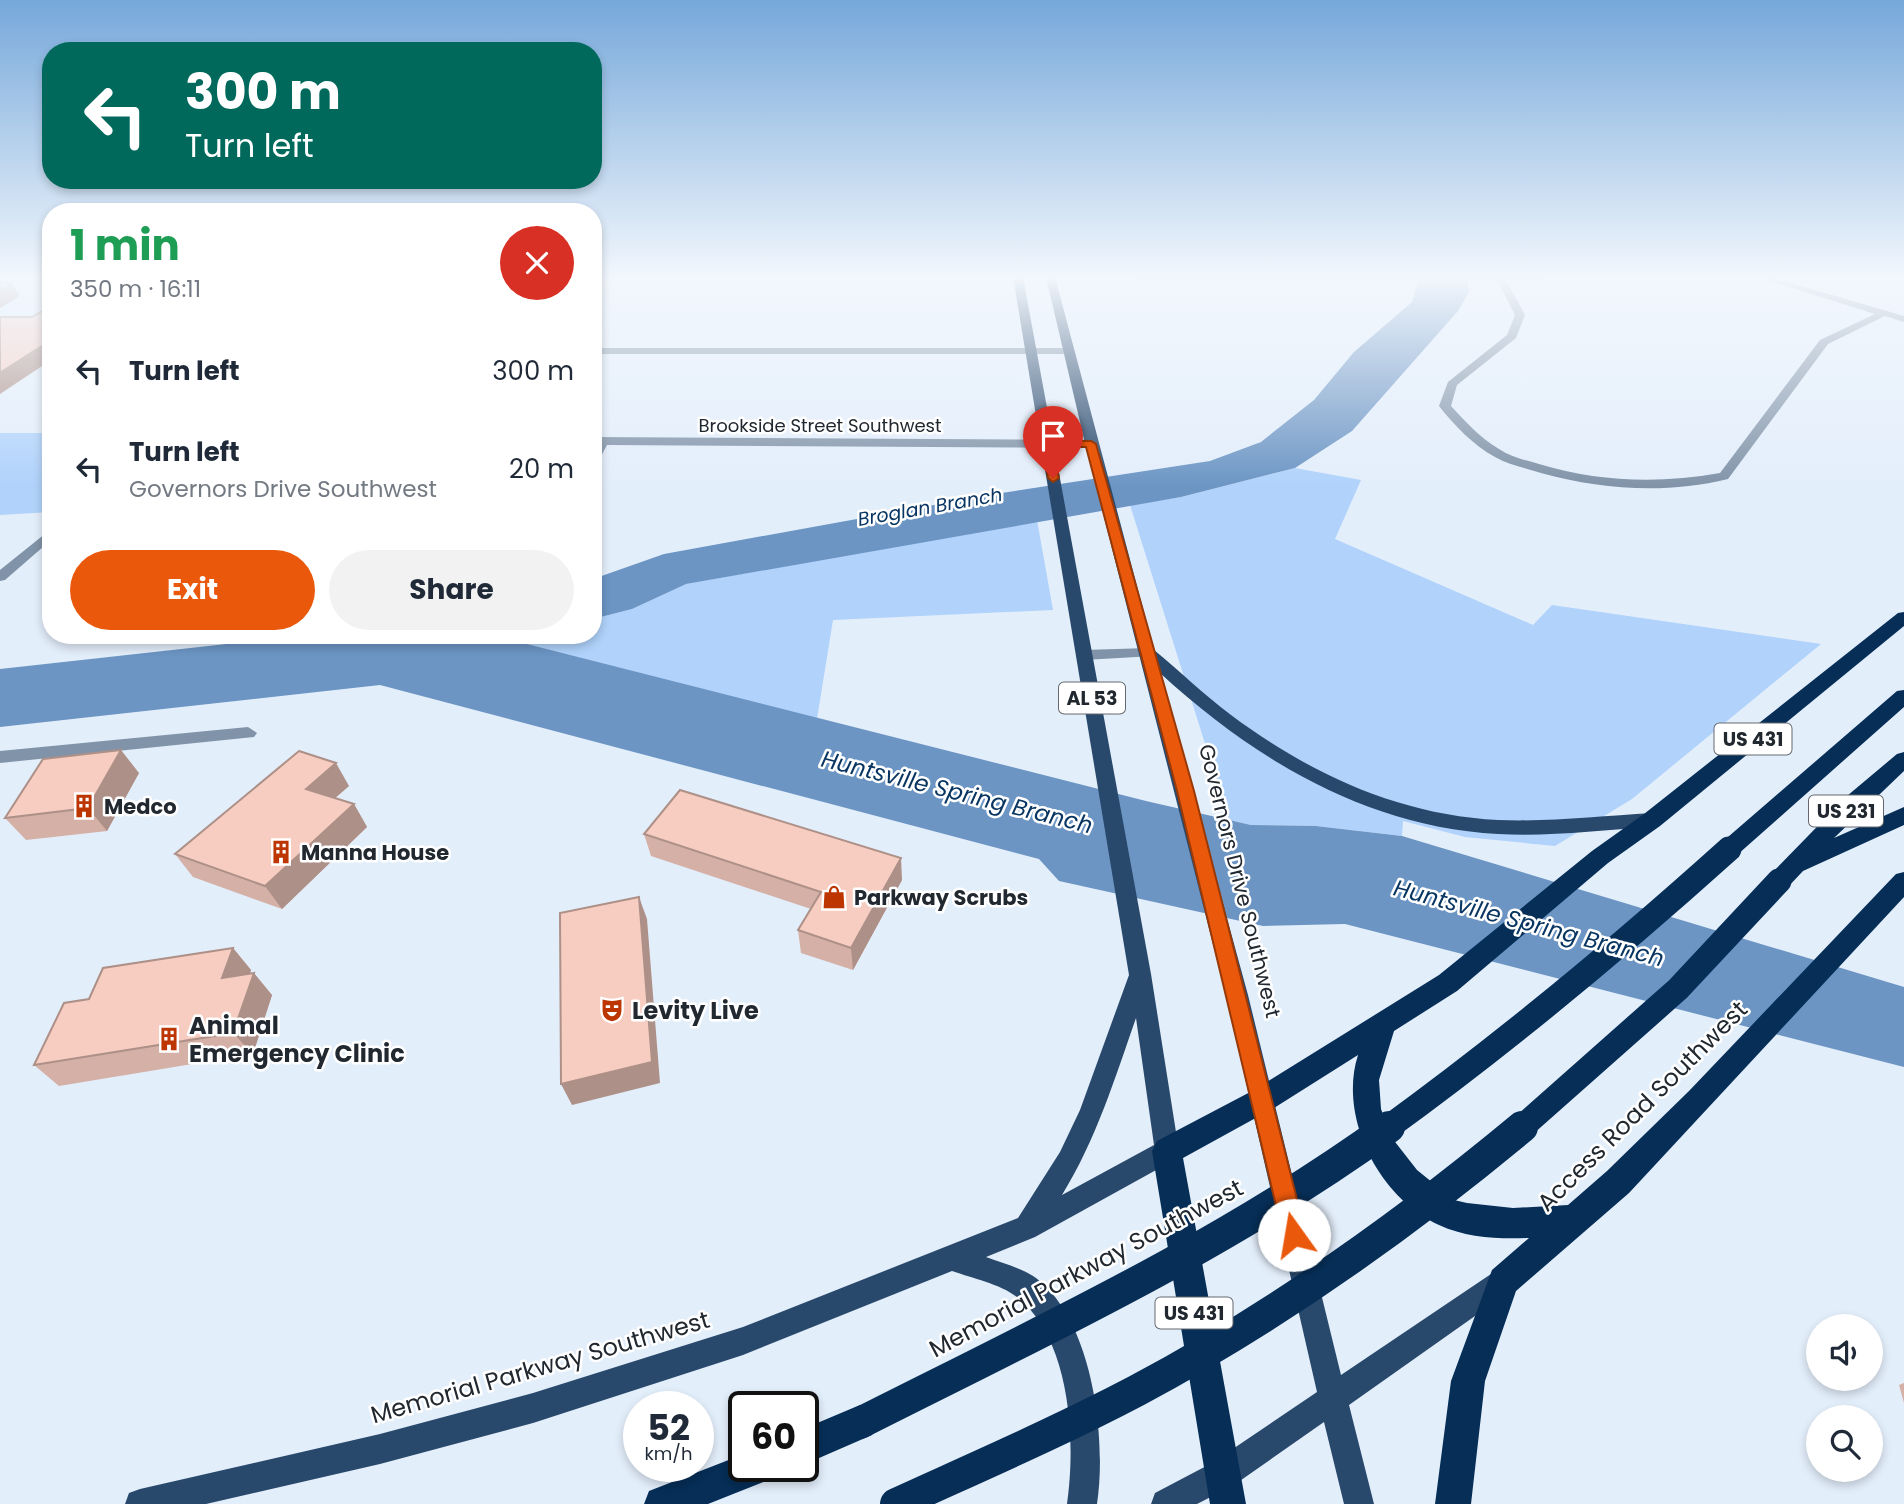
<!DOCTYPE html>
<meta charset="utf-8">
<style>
:root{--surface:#fff;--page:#f2f2f3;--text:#1f2937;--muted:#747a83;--accent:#ea580c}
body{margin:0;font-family:Poppins,sans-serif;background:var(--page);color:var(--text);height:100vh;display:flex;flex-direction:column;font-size:26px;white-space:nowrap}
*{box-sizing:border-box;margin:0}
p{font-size:23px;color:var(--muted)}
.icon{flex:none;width:38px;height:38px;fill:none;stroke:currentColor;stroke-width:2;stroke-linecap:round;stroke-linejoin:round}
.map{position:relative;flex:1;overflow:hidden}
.panel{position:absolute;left:42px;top:203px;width:560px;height:441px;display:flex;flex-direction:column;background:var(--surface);border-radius:28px;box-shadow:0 4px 10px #0003}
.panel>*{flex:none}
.banner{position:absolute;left:42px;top:42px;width:560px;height:147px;border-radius:28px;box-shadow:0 4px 10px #0003;background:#00695c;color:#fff;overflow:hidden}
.fabs{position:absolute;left:1806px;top:1314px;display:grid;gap:14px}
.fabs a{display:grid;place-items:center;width:77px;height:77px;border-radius:50%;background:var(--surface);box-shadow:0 4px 10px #0003;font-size:35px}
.speed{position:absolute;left:623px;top:1391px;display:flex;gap:14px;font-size:35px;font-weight:700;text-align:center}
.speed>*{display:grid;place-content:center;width:91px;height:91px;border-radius:50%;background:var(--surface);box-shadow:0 4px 10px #0003;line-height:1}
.speed small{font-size:18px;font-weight:400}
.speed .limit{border:4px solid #111;border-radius:10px;background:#fff;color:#111}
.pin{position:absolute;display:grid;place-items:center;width:60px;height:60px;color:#fff;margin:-72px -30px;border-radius:50% 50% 50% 0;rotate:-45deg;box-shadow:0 0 7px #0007}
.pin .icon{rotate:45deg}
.me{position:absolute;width:77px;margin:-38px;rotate:347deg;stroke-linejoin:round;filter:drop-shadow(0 0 5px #0008)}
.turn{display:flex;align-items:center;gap:24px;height:147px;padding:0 28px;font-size:32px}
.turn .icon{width:91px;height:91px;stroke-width:2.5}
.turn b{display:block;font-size:49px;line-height:60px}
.round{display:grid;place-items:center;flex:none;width:74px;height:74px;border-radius:37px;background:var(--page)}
.overview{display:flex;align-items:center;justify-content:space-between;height:119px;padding:0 28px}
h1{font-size:42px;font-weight:700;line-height:52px;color:#1e9e55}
.primary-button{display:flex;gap:14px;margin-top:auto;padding:14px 28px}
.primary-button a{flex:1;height:80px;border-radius:42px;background:var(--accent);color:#fff;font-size:28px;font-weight:700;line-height:80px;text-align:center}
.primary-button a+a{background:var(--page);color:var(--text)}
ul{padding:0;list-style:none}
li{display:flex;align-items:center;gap:21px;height:98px;padding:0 28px}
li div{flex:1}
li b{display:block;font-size:26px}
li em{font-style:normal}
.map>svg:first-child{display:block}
</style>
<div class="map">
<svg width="1904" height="1504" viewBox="0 0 1904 1504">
<rect width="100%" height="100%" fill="#e3eefb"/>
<path fill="#b0d2fb" d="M 0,433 L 51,433 L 51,512 L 0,515 Z
M 1295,468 L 1361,480 L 1335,539 L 1533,625 L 1552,605 L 1821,644 L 1632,799 L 1555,846 L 1465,837 L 1403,821 L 1402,836 L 1317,826 L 1251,825 L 1229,820 L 1130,505 L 1181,497 Z
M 1037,520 L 1053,610 L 833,620 L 817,719 L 509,640 L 528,635 L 593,635 L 593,619 L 632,609 L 685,584 Z"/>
<path fill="#6c95c4" d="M 1419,277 L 1467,277 L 1469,292 L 1458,311 L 1352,431 L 1295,468 L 1181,497 L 686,584 L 632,609 L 593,619 L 593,579 L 664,554 L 989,495 L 1210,461 L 1261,442 L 1314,400 L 1354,352 L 1412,302 Z
M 308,635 L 528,635 L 511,640 L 1146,801 L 1251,825 L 1316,826 L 1402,836 L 1904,987 L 1904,1067 L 1345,924 L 1263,926 L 1059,881 L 1039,859 L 380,685 L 0,727 L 0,669 Z"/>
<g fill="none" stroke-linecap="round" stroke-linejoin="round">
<path fill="#8193a8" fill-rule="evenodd" d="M 1133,277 L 1549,277 L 1545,280 L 1506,280 L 1525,315 L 1516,338 L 1457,385 L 1451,406 C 1465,421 1480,438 1499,449 C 1511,457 1525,460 1539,464 C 1599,482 1658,484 1720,473 L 1820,340 L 1875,314 L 1757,277 L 1770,277 L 1904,316 L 1904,322 L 1885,316 L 1828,344 L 1728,479 C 1666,494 1603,490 1541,473 C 1526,468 1509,465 1495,457 C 1473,445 1454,425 1439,406 L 1448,382 L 1507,335 L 1515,315 L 1497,280 L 1138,280 Z
M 593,348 L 1068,348 L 1073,351 L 1068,354 L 593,354 Z
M 593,437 L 1091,440 L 1097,444 L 1091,448 L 607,445 L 597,464 L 593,465 Z
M 51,529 L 51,540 L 5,580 L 0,581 L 0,570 Z
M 1148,648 L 1156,653 L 1154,656 L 1084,660 L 1076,655 L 1084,650 Z
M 248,727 L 257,733 L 254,737 L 0,763 L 0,751 Z"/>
<path fill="#29496c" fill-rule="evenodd" d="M 1013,277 L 1023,277 L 1151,974 L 1179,1151 L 1176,1159 L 1035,1237 L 986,1257 C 1002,1263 1022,1268 1036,1278 C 1093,1321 1107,1438 1097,1504 L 1067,1504 C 1076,1442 1071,1339 1017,1297 C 1000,1284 972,1278 952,1271 L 743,1355 L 533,1423 L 380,1464 L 206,1504 L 125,1504 L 129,1493 L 140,1489 L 380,1434 L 533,1393 L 743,1327 L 1018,1218 L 1060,1152 L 1080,1110 L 1129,975 ZM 1136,1018 L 1154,1145 L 1062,1195 C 1096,1140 1115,1078 1136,1018 Z
M 1046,277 L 1055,277 L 1154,650 C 1180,671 1204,695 1231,715 C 1310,774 1399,815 1498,820 C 1549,822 1601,816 1652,813 L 1659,815 L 1661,820 L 1659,825 L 1652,827 C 1601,830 1549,837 1498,834 C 1367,827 1255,760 1160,673 L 1248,995 L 1341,1375 L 1491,1274 L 1500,1270 L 1509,1274 L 1513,1283 L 1509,1292 L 1349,1405 L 1374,1504 L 1344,1504 L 1324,1422 L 1234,1485 L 1197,1504 L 1151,1504 L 1155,1493 L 1212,1463 L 1317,1392 L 1226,995 L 1084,439 Z"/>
<path fill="#062e57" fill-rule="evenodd" d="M 1904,612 L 1904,626 L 1660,826 L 1608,863 L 1457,991 L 1394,1031 L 1379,1080 L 1381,1109 L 1392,1138 L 1417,1170 L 1454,1200 L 1467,1203 L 1513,1208 L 1568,1205 L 1607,1171 L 1689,1091 L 1896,874 L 1904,872 L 1904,897 L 1629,1193 L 1516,1291 L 1485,1381 L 1471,1504 L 1435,1504 L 1451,1381 L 1492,1270 L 1529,1238 C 1498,1239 1467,1238 1439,1225 C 1379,1198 1338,1117 1358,1055 L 1274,1108 L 1183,1158 L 1246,1504 L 1210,1504 L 1152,1151 L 1157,1141 L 1254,1090 L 1439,975 L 1592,851 L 1644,814 L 1898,613 Z
M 1904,690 L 1904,707 L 1737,855 L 1729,858 L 1721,855 L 1717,849 L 1721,843 L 1897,691 Z
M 1904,752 L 1904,771 L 1834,838 L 1904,807 L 1904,825 L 1803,871 L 1787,888 L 1779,890 L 1771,888 L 1767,881 L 1771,874 L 1847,796 L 1897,754 Z
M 860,1405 L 872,1411 L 878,1423 L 872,1435 L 803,1465 L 803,1429 Z
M 744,1454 L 744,1466 L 776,1466 L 771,1479 L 708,1504 L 644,1504 L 649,1491 Z"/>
<path stroke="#062e57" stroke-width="25" d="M 1386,1129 C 1506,1042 1619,948 1729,849
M 1520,1129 L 1678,989 L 1779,881"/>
<path stroke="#062e57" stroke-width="32" d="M 860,1423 C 1040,1332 1225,1246 1389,1127
M 896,1504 C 977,1467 1058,1432 1136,1391 C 1273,1318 1403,1226 1522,1127"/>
</g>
<path fill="#d4b0a6" d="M 139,773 L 107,831 L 26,840 L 5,818 Z
M 349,786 L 335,798 L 354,804 L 367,827 L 282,909 L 193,877 L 175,854 Z
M 644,834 L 902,880 L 853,970 L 801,953 L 798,930 L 811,909 L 651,856 Z
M 233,948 L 251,970 L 250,974 L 272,995 L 253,1054 L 59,1086 L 34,1065 Z
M 1904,1383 L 1904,1403 L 1899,1385 Z"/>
<path fill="#ad9087" d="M 11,283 L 20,296 L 0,308 L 0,290 Z
M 51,340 L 51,360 L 0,394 L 0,373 Z
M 121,750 L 139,773 L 107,831 L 88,808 Z
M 336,763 L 349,786 L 320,811 L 306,789 Z
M 354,804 L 367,827 L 282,909 L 265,886 Z
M 901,858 L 902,880 L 853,970 L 851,948 Z
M 639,897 L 647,919 L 660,1083 L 572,1105 L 561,1084 Z
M 233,948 L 251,970 L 241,1000 L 222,978 Z
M 254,973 L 272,995 L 253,1054 L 233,1033 Z"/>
<path fill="#f7cdc1" stroke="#ad9087" stroke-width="2" d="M 0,283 L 11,283 L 0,290 Z
M 51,306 L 51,340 L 0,373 L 0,317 L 32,317 Z
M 121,750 L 88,808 L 5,818 L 43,759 Z
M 299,751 L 336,763 L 306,789 L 354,804 L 265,886 L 175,854 Z
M 680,790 L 901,858 L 851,948 L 798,930 L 821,892 L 644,834 Z
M 639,897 L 652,1062 L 561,1084 L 560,913 Z
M 233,948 L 222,978 L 254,973 L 233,1033 L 34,1065 L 64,1003 L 89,999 L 103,968 Z"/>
<linearGradient id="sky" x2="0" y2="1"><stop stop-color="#76a8da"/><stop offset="0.57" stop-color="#f2f7fd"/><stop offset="1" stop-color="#f2f7fd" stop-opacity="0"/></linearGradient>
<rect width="1904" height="487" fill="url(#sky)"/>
<path fill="#ea580c" stroke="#983908" stroke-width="2" d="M 1046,440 L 1091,441 L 1096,444 L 1194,791 L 1306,1235 L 1303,1243 L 1294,1246 L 1286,1243 L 1283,1235 L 1177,791 L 1086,447 L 1053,447 L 1059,478 L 1053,482 L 1048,478 L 1041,443 Z"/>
<defs>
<g id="building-bare" transform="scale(1.89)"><path d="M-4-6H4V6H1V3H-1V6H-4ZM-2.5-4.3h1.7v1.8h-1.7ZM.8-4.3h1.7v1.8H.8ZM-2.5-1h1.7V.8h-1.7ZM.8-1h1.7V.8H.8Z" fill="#bd3500" stroke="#fff" stroke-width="2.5" paint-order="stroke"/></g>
<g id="shop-bare" transform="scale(1.89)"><path d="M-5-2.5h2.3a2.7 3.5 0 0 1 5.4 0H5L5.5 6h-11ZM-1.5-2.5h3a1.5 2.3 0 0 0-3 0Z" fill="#bd3500" stroke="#fff" stroke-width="2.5" paint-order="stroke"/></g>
<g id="theatre-bare" transform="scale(1.89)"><path d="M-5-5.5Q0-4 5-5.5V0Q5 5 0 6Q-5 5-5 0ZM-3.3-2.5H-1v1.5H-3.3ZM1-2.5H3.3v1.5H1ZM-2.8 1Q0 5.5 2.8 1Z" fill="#bd3500" stroke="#fff" stroke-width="2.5" paint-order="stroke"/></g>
</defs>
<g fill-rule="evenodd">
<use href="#building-bare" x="84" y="806"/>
<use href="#building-bare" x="281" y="852"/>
<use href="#shop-bare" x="834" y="897"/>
<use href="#theatre-bare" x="612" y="1010"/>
<use href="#building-bare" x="169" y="1039"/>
</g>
<g text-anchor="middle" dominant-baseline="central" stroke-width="5" stroke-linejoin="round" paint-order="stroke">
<g font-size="18" fill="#212830" stroke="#fff">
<text x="820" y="425">Brookside Street Southwest</text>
</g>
<g font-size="19" font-style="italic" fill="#083561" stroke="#fff">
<text transform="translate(930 507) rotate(-10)">Broglan Branch</text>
</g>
<g fill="#fff" stroke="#64686e" stroke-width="2">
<rect x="1059" y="682.5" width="66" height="31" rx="5"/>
<rect x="1714.5" y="723.5" width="77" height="31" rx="5"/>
<rect x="1809" y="795.5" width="74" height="31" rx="5"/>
<rect x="1155.5" y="1297.5" width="77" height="31" rx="5"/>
</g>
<g font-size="19" font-weight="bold" fill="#212830">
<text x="1092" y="698">AL 53</text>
<text x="1753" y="739">US 431</text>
<text x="1846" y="811">US 231</text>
<text x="1194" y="1313">US 431</text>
</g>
<g font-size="21" font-weight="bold" fill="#212830" stroke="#fff" text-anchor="start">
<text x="104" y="806">Medco</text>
<text x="301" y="852">Manna House</text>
<text x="854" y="897">Parkway Scrubs</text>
</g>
<g font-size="21" fill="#212830" stroke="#fff">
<text transform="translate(1240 881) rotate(76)">Governors Drive Southwest</text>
</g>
<g font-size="23" font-style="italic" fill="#083561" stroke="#fff">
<text transform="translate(957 792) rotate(14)">Huntsville Spring Branch</text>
<text transform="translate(1529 923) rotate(15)">Huntsville Spring Branch</text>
</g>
<g font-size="24" font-weight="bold" fill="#212830" stroke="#fff" text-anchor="start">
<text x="632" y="1010">Levity Live</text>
<text x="189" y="1025">Animal<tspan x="189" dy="28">Emergency Clinic</tspan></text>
</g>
<g font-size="24" fill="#212830" stroke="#fff">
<text transform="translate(1642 1106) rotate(-45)">Access Road Southwest</text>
<text transform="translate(1086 1268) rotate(-28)">Memorial Parkway Southwest</text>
<text transform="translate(540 1367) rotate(-16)">Memorial Parkway Southwest</text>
</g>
</g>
</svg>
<div class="fabs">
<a><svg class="icon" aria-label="sound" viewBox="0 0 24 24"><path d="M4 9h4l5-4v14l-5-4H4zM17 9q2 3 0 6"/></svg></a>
<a><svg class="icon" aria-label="search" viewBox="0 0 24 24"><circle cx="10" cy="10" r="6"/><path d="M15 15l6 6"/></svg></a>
</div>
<div class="speed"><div>52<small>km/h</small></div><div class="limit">60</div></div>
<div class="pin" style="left:1053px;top:478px;background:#d93025"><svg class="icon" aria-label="arrive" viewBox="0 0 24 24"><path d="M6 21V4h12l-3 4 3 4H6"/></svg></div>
<svg class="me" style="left:1294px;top:1235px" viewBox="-20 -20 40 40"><circle r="19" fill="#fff"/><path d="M0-13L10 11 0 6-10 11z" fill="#ea580c"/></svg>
<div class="banner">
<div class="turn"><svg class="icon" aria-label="left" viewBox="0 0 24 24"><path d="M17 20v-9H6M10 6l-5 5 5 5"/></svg><div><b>300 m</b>Turn left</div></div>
</div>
<section class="panel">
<div class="overview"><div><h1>1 min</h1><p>350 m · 16:11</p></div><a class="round" style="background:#d93025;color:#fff"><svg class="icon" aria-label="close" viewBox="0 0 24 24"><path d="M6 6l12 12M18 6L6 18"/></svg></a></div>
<ul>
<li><svg class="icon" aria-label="left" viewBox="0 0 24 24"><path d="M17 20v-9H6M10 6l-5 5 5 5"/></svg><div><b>Turn left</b></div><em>300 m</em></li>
<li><svg class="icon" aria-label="left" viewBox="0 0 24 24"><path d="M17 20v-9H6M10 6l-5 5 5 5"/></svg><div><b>Turn left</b><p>Governors Drive Southwest</p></div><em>20 m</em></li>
</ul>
<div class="primary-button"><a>Exit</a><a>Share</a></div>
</section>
</div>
